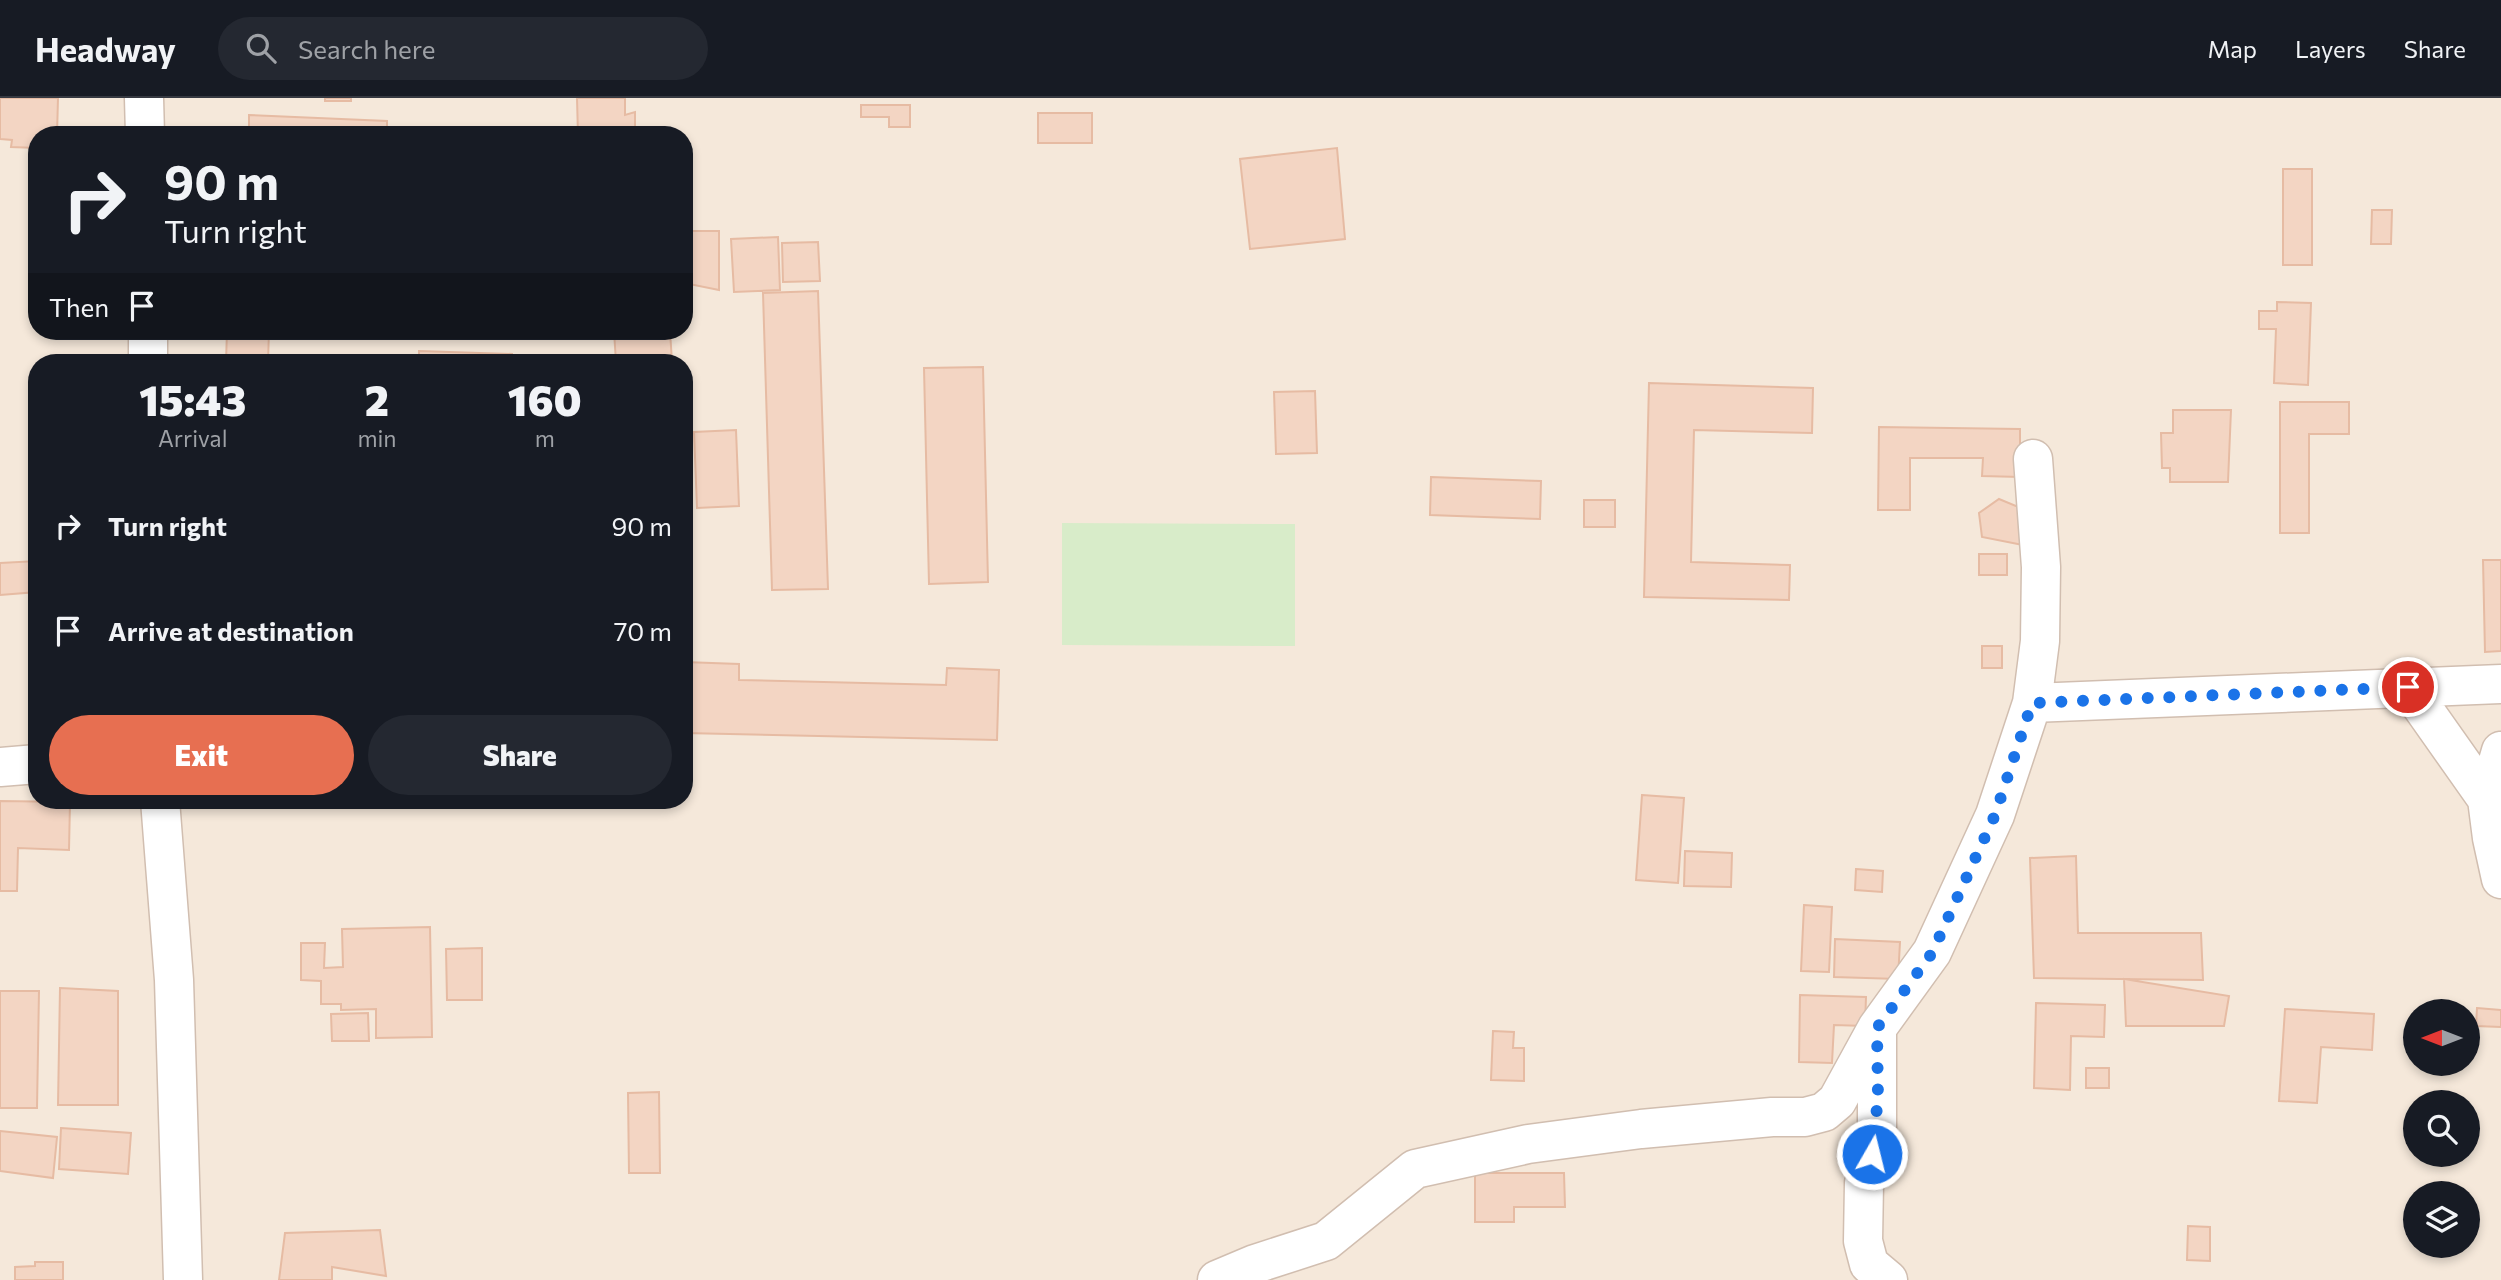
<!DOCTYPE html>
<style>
:root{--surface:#171b24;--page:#242831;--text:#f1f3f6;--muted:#9ea1a6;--line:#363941;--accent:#e76f51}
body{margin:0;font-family:Commissioner,sans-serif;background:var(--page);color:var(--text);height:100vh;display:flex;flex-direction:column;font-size:26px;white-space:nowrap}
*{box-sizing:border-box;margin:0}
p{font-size:23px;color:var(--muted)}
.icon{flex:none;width:38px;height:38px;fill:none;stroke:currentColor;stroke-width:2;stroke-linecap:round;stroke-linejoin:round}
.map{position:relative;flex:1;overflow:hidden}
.panel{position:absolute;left:28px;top:256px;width:665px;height:455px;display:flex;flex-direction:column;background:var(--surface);border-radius:28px;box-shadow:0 4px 10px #0003}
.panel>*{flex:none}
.guide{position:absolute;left:28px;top:28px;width:665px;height:214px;border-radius:28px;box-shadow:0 4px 10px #0003;background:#171b24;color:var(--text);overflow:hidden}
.needle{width:46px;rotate:270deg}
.buttons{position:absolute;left:2403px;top:901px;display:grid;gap:14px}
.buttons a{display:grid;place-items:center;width:77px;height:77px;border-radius:50%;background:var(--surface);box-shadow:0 4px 10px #0003;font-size:35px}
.pin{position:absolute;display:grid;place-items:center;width:60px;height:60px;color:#fff;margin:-30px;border:4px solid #fff;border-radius:50%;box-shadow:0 2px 7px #0007}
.me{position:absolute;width:77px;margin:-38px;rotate:8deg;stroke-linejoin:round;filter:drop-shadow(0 0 5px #0008)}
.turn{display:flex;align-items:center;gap:24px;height:147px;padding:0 21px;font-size:32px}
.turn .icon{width:91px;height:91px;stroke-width:2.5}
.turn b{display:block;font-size:49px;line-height:60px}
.then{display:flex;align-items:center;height:66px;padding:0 21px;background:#0003;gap:14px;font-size:26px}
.eta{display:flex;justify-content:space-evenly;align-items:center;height:119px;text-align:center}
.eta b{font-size:42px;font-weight:800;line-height:49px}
.button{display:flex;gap:14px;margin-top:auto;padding:14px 21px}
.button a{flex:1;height:80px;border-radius:42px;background:var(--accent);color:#fff;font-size:28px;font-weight:800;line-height:80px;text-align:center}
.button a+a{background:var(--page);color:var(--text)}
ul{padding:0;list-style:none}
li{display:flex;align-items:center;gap:21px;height:105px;padding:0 21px}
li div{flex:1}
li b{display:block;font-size:26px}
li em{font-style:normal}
header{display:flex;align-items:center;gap:42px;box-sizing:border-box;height:98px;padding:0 35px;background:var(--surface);border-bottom:2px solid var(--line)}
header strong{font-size:33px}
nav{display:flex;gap:38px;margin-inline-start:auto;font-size:24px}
.search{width:490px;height:63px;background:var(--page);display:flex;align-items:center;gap:18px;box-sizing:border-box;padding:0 24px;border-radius:38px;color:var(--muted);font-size:26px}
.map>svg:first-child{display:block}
</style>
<header>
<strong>Headway</strong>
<div class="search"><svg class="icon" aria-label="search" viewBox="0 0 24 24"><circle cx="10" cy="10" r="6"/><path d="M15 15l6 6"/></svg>Search here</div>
<nav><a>Map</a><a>Layers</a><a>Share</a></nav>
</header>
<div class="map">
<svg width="2501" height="1182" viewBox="0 0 2501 1182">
<rect width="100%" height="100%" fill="#fdf6ec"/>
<path fill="#f5e8da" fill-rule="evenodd" d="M 0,0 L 2501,0 L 2501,1182 L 0,1182 ZM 37,37 L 684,37 L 684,233 L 37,233 ZM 37,264 L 684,264 L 684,702 L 37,702 ZM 2415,914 L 2468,914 L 2468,966 L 2415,966 ZM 2415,1004 L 2468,1004 L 2468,1057 L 2415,1057 ZM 2415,1096 L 2468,1096 L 2468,1148 L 2415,1148 Z"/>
<path fill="#d8ecc9" d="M 1062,425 L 1295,426 L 1295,548 L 1062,547 Z"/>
<path fill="#f3d5c3" stroke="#e6bba3" stroke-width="2" d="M 0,0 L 58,0 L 57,37 L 37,37 L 37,50 L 11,49 L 12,42 L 0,41 Z
M 325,0 L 351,0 L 351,3 L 325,3 Z
M 577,0 L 625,0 L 625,17 L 635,14 L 635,37 L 578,37 Z
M 861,7 L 910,7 L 910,29 L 889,29 L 889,19 L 861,19 Z
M 1038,15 L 1092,15 L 1092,45 L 1038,45 Z
M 249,17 L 387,23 L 387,37 L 238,37 L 238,34 L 249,35 Z
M 1337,50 L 1345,141 L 1250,151 L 1240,61 Z
M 2283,71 L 2312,71 L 2312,167 L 2283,167 Z
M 2372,112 L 2392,112 L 2391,146 L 2371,146 Z
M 684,133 L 719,133 L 719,192 L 684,185 Z
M 778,139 L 780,192 L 734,194 L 731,141 Z
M 818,144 L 820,183 L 783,184 L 782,145 Z
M 818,193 L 828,491 L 772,492 L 763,195 Z
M 2277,204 L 2311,205 L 2308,287 L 2274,285 L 2276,231 L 2259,231 L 2259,213 L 2277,213 Z
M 227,233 L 269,233 L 268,264 L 226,264 Z
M 614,233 L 670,233 L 672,264 L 616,264 Z
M 419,253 L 512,256 L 512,264 L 419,264 Z
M 983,269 L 988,484 L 929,486 L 924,270 Z
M 1649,285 L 1813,290 L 1812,335 L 1694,332 L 1691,464 L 1790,467 L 1789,502 L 1644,499 Z
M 1315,293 L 1317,355 L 1276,356 L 1274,294 Z
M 2280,304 L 2349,304 L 2349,336 L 2309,336 L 2309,435 L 2280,435 Z
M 2173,312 L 2231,312 L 2228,384 L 2170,384 L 2170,370 L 2162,370 L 2161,335 L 2173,335 Z
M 1879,329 L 2020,331 L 2020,379 L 1982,378 L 1983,360 L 1910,360 L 1910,412 L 1878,412 Z
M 736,332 L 739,408 L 697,410 L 694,334 Z
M 1431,379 L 1541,383 L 1540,421 L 1430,417 Z
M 1999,401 L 2028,413 L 2028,448 L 1982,439 L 1979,415 Z
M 1584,402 L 1615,402 L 1615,429 L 1584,429 Z
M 1979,456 L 2007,456 L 2007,477 L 1979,477 Z
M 2483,462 L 2501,462 L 2501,553 L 2485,554 Z
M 37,463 L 37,494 L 0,497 L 0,465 Z
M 1982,548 L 2002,548 L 2002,570 L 1982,570 Z
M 684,564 L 739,566 L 739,582 L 946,587 L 947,570 L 999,572 L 997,642 L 684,635 Z
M 1642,697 L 1684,700 L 1678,785 L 1636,782 Z
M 0,703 L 70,704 L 69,752 L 18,750 L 17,793 L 0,793 Z
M 1685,753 L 1732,755 L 1731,789 L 1684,788 Z
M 2076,758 L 2078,835 L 2201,835 L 2203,882 L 2034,880 L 2030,760 Z
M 1856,771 L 1883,773 L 1882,794 L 1855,792 Z
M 1804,807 L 1832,809 L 1829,874 L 1801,873 Z
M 430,829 L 432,939 L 376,940 L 376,911 L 341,912 L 341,906 L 321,906 L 321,883 L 301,882 L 301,845 L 325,845 L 324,870 L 343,869 L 342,831 Z
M 1835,841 L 1900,844 L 1898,881 L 1834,879 Z
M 482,850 L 482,902 L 447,902 L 446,851 Z
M 2124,881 L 2229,898 L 2224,928 L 2126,928 Z
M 60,890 L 118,893 L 118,1007 L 58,1007 Z
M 0,893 L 39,893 L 37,1010 L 0,1010 Z
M 1800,897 L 1866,899 L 1865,928 L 1834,927 L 1832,965 L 1799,964 Z
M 2036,905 L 2105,907 L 2104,939 L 2071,938 L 2070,992 L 2034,990 Z
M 2477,910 L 2501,912 L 2501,929 L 2476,928 Z
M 2285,911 L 2374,916 L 2372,952 L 2321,949 L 2317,1005 L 2279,1003 Z
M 368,915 L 369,943 L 332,943 L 331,916 Z
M 1493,933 L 1514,934 L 1513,950 L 1524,950 L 1524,983 L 1491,982 Z
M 2086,970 L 2109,970 L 2109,990 L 2086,990 Z
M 659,994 L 660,1075 L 629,1075 L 628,995 Z
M 61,1030 L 131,1035 L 128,1076 L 59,1071 Z
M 0,1033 L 57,1039 L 53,1080 L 0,1073 Z
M 1475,1075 L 1564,1075 L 1565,1109 L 1514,1109 L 1514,1124 L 1475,1124 Z
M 2188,1128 L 2210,1129 L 2210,1163 L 2187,1162 Z
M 380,1132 L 386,1178 L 332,1169 L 332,1182 L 279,1182 L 285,1135 Z
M 35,1164 L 63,1164 L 63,1182 L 15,1182 L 15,1169 L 35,1168 Z"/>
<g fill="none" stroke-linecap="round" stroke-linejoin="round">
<g stroke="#d1beb0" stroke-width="41">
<path id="street" d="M 144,0 L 145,37
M 148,233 L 148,264
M 2408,589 L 2487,701
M 2032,605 L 2501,586
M 2501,653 L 2487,701 L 2492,740 L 2501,781
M 0,669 L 37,666
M 160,702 L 174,882 L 183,1182
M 1877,933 L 1877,1031 L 1872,1056 L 1864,1085 L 1863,1143 L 1869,1166 L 1888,1182
M 1217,1182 L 1255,1166 L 1326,1143 L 1415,1071 L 1528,1046 L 1641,1031 L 1772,1019 L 1805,1019 L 1824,1014 L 1837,1003 L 1877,930 L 1932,854 L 1995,717 L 2032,605 L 2040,543 L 2041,469 L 2033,361"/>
</g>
<use href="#street" stroke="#fff" stroke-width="38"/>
</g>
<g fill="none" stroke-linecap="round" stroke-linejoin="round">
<path stroke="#1a73e8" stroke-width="12" stroke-dasharray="0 21.6" d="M 1872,1056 L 1878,1000 L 1877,930 L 1932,855 L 1995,717 L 2032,605 L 2408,589"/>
</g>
</svg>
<div class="buttons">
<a><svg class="needle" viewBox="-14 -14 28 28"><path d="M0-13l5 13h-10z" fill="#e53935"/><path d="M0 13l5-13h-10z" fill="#9ea1a6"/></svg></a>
<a><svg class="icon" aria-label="search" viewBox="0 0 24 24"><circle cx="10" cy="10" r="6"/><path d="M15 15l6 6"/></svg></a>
<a><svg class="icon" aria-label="layers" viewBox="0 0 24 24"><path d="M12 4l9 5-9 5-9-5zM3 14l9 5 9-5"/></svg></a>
</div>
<div class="pin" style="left:2408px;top:589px;background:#d93025"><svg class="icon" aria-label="arrive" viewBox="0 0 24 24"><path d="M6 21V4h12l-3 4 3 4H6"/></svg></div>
<svg class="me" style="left:1872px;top:1056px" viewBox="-20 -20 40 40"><circle r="17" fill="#1a73e8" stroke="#fff" stroke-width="3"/><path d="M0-11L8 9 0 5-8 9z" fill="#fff"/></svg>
<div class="guide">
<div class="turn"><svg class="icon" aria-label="right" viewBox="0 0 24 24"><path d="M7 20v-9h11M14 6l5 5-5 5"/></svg><div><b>90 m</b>Turn right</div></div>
<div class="then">Then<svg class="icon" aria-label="arrive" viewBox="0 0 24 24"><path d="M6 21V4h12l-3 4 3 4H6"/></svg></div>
</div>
<section class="panel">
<div class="eta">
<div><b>15:43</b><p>Arrival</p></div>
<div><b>2</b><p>min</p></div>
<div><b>160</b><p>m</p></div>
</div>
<ul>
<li><svg class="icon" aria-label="right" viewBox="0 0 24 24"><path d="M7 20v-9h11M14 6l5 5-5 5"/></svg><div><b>Turn right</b></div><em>90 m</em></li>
<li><svg class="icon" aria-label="arrive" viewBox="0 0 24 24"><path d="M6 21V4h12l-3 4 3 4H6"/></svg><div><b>Arrive at destination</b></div><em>70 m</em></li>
</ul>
<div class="button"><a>Exit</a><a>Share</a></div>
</section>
</div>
